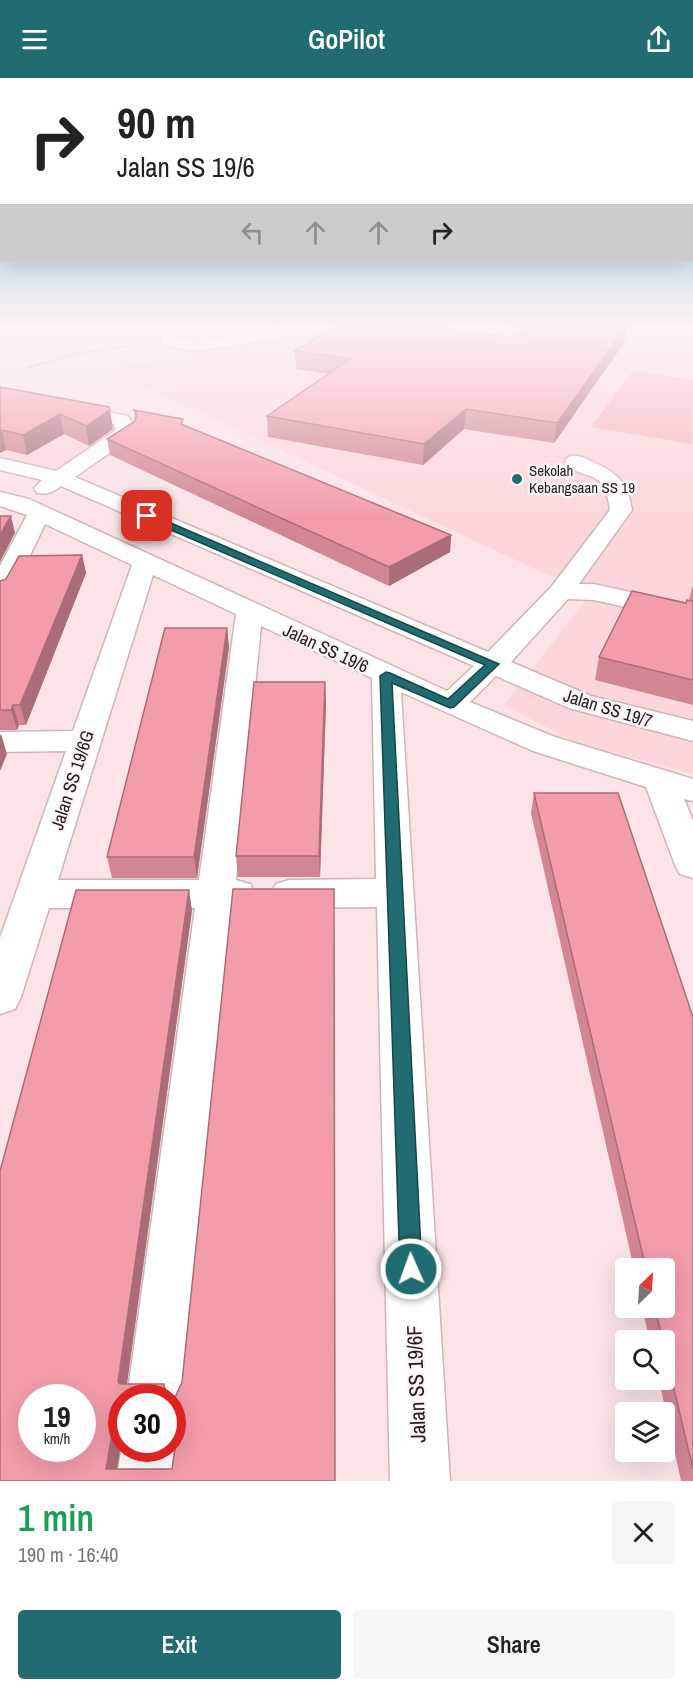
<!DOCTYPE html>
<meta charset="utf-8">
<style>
:root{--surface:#fff;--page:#f6f6f6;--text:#222;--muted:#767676;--accent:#206c70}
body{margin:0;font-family:"Archivo Narrow",sans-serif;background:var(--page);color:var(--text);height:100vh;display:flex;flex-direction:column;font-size:22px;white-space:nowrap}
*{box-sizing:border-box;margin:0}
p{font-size:20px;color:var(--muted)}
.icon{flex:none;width:33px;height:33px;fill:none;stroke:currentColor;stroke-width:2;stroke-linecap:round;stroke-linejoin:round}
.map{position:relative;height:1403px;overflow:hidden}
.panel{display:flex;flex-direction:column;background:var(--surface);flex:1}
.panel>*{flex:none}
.hud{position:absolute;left:0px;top:0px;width:693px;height:183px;box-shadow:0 6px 24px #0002;background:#fff;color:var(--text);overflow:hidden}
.needle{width:39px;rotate:25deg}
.fabs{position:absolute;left:615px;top:1180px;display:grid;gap:12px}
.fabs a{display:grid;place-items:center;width:60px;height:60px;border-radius:6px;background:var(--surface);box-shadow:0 6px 24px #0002;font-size:30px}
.speed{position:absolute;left:18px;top:1306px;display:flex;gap:12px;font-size:30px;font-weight:700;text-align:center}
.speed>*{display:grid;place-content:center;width:78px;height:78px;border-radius:50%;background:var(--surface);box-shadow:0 6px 24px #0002;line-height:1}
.speed small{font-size:15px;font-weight:400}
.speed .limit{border:9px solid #d22;background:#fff;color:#111}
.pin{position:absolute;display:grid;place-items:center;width:51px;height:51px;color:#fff;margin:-26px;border-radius:12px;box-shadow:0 3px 9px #0006}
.me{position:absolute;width:66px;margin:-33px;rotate:358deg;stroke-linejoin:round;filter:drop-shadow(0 0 4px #0008)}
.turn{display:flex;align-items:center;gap:21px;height:126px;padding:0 18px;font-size:27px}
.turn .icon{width:78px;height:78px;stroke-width:2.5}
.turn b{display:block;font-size:42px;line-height:51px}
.lanes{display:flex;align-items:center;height:57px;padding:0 18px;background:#0003;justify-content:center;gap:30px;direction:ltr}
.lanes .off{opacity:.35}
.round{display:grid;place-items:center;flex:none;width:63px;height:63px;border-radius:6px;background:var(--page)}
.summary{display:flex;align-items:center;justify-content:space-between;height:102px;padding:0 18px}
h1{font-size:36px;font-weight:600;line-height:45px;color:#1e9e55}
.primary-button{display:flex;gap:12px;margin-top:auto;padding:12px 18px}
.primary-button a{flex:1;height:69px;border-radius:6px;background:var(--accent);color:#fff;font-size:24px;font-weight:600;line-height:69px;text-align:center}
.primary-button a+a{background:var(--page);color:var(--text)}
header{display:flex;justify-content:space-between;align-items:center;height:78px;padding:0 18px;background:var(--accent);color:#fff;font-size:27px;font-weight:600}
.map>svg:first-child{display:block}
</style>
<header><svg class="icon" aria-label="menu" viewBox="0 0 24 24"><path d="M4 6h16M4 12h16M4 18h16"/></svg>GoPilot<svg class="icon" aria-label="share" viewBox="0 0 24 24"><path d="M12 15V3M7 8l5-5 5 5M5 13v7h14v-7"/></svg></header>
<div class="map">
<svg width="693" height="1403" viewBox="0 0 693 1403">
<rect width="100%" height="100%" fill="#fbe3e6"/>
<path fill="#fcd6db" d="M 383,246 L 693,246 L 693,696 L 575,664 L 504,627 L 597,508 L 548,497 L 107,291 Z
M 0,320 L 110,342 L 115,355 L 59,393 L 0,380 Z"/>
<path fill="#f6b5be" d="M 633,293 L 693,302 L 692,366 L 591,349 Z"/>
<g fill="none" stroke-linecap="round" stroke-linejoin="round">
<g stroke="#d1b4b8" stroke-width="3">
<path id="minor" d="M 164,246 L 178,246 L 177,260 C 197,265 217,261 237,257 C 273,252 311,242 347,246 L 339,251 L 206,272 L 186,272 L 163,266 L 161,263 Z
M 0,314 L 128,338 L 137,354 L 134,358 L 75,399 L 488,574 L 552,508 L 610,432 C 605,385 581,406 565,383 L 568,379 C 577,376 583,379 591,383 C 616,394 628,404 632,432 L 579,506 L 594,506 L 693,528 L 693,544 L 594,522 L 568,521 L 511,584 L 591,618 L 693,643 L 693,663 L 569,630 L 496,598 L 470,624 L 555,659 L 693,701 L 693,723 L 684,721 L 693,743 L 693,800 L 680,796 L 675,787 L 646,709 L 533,673 L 401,614 L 450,1403 L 390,1403 L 377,829 L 289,830 L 276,826 L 270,816 L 276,806 L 289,802 L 376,801 L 372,600 L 261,548 L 236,802 L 250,806 L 256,816 L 250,826 L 233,830 L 185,1320 L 176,1340 L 172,1342 L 172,1320 L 127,1320 L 195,830 L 49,830 L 21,919 L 15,931 L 0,936 L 0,860 L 66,673 L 0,674 L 0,654 L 73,653 L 132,487 L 45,446 L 13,513 L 9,518 L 0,521 L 0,488 L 27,437 L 0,428 L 0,414 L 29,421 L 447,613 L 474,588 L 61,408 C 53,414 48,417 37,415 L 34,410 L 42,402 L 0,392 L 0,380 L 56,393 L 116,352 L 114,346 L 0,324 ZM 153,497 L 236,536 L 199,802 L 58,802 Z
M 172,1354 L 180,1371 L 176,1403 L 116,1403 L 122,1368 L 122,1371 L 172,1371 Z"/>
</g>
<path stroke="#b6a2a4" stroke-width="2" stroke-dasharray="1.5 1.5" stroke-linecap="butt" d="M 27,290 L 84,274 L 137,267"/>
<use href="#minor" fill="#fff" fill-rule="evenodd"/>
</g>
<path fill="#d18692" d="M 508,246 L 614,246 L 627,247 L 624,265 L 554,365 L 464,351 L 423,387 L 268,359 L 267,338 L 328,296 L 296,291 L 295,273 L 516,260 Z
M 0,309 L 113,351 L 89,368 L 64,356 L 27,377 L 6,372 L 0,375 Z
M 134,332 L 183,347 L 451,457 L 450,474 L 389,508 L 110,377 L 107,361 L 134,344 L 135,341 Z
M 82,477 L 86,495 L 26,647 L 19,647 L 17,652 L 0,652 L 0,503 Z
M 693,507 L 693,627 L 595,602 L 599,579 L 686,525 L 689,522 Z
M 227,550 L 229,569 L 197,800 L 112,800 L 107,779 Z
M 326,624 L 320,799 L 238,799 L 236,778 Z
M 534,715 L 693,939 L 693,1403 L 681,1403 L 659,1302 L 664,1302 L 664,1263 L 650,1263 L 642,1230 L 664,1230 L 664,1191 L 634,1191 L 531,735 Z
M 192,832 L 127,1306 L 164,1306 L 169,1320 L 122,1320 L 122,1367 L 121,1366 L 117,1391 L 172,1391 L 176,1360 L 172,1352 L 172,1326 L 335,1403 L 0,1403 Z"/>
<path fill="#aa6d77" d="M 627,247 L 624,265 L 554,365 L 557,345 Z
M 466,331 L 464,351 L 423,387 L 424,366 Z
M 110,332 L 113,351 L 89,368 L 86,348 Z
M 60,336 L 64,356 L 27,377 L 23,357 Z
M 2,352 L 6,372 L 0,375 L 0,353 Z
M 11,438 L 15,455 L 0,484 L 0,457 Z
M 451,457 L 450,474 L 389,508 L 389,489 Z
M 82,477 L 86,495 L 26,647 L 20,627 Z
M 227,550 L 229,569 L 197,800 L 194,779 Z
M 325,604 L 326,624 L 320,799 L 319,778 Z
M 13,627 L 19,647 L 17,652 L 11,632 Z
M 1,656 L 7,676 L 0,693 L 0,658 Z
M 189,812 L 192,832 L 125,1320 L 118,1304 Z
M 164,1306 L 169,1320 L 165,1320 Z
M 113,1351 L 121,1366 L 115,1403 L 106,1391 Z"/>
<path fill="#f39caa" stroke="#aa6d77" stroke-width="1.5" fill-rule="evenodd" d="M 339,246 L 416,246 L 528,262 L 519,246 L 614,246 L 627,247 L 557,345 L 466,331 L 424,366 L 267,338 L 350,281 L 295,273 Z
M 0,309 L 109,329 L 110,332 L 86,348 L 60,336 L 23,357 L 2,352 L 0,353 Z
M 134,332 L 183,341 L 181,346 L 451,457 L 389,489 L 107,361 L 134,344 L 137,337 Z
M 0,438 L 11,438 L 0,457 Z
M 82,477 L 20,627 L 13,627 L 11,632 L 0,632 L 0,503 L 6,501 L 19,478 Z
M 632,513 L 686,525 L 687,522 L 693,523 L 693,602 L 599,579 Z
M 165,550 L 227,550 L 194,779 L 107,779 Z
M 254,604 L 325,604 L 319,778 L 236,778 Z
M 534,715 L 618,715 L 693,939 L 693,1391 L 664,1269 L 664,1263 L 663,1263 L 655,1230 L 664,1230 L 664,1191 L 646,1191 Z
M 233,811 L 334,811 L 335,1403 L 0,1403 L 0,1093 L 76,812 L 189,812 L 118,1304 L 120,1306 L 164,1306 L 165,1320 L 122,1320 L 122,1354 L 117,1354 L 113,1351 L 106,1391 L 172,1391 L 177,1357 L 172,1348 L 172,1326 L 182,1304 ZM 32,1320 L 82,1320 L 82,1371 L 32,1371 Z"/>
<linearGradient id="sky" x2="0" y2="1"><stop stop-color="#67b7d9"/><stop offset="0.56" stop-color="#fdf2f4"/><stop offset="1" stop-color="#fdf2f4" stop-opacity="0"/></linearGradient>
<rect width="693" height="442" fill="url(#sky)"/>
<path fill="#206c70" stroke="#154649" stroke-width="1.5" d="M 143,436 L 150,436 L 499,586 L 454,629 L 450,630 L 392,605 L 422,1191 L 419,1199 L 411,1202 L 404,1199 L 400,1191 L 380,598 L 386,594 L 390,595 L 448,621 L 485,587 L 143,440 Z"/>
<circle fill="#206c70" stroke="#fbf5f6" stroke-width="2" cx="517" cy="401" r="6"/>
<g text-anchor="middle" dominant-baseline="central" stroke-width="5" stroke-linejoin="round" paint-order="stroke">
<g font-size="15" fill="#251b1c" stroke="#fbf5f6" text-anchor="start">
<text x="529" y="392">Sekolah<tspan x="529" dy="17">Kebangsaan SS 19</tspan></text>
</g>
<g font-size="18" fill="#251b1c" stroke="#fbf5f6">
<text transform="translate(326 570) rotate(25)">Jalan SS 19/6</text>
<text transform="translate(608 630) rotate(17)">Jalan SS 19/7</text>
<text transform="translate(72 702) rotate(-72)">Jalan SS 19/6G</text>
</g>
<g font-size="21" fill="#251b1c" stroke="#fbf5f6">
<text transform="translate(416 1306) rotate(-92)">Jalan SS 19/6F</text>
</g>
</g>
</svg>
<div class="fabs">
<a><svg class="needle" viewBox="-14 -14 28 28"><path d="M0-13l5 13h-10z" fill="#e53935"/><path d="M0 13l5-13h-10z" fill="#767676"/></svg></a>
<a><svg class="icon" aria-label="search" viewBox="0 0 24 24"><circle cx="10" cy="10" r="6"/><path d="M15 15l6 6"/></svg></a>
<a><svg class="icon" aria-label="layers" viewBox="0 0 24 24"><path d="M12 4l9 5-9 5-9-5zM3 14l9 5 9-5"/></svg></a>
</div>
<div class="speed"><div>19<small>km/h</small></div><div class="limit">30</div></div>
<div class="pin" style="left:147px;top:438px;background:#d93025"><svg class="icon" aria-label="arrive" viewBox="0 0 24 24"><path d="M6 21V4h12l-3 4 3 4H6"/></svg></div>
<svg class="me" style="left:411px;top:1191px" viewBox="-20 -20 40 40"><circle r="17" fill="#206c70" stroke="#fff" stroke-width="3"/><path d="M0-11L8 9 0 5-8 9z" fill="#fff"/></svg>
<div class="hud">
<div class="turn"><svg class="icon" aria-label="right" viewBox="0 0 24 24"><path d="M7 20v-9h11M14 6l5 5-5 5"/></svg><div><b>90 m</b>Jalan SS 19/6</div></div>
<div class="lanes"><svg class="icon off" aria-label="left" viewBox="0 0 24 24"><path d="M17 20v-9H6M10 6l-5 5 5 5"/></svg><svg class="icon off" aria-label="ahead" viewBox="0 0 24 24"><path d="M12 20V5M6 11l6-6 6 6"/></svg><svg class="icon off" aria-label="ahead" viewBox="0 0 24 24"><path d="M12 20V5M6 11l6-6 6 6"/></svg><svg class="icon" aria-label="right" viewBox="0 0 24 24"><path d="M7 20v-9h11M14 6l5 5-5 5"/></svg></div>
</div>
</div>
<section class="panel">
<div class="summary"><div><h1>1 min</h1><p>190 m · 16:40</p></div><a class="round"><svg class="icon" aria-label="close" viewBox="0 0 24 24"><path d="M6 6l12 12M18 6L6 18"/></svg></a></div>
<div class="primary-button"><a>Exit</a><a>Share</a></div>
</section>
